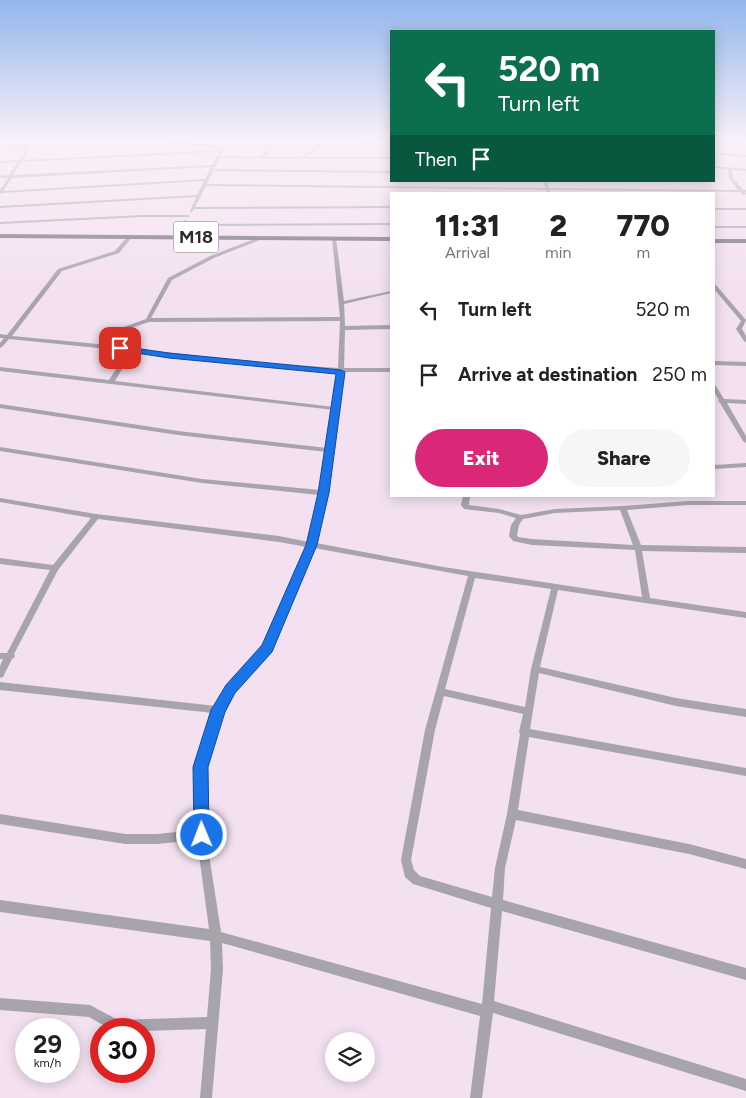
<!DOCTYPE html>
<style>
:root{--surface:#fff;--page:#f6f6f6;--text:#222;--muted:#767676;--accent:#db2777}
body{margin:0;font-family:Figtree,sans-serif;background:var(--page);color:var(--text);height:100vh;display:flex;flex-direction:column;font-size:19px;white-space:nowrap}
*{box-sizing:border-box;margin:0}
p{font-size:16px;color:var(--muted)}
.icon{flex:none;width:28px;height:28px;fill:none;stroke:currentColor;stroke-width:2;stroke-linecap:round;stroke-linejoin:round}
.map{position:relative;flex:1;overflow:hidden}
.drawer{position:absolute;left:390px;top:192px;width:325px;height:305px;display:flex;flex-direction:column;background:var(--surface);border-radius:0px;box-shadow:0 2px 12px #0003}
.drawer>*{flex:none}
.guide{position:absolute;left:390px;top:30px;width:325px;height:152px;border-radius:0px;box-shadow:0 2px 12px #0003;background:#0b6e4f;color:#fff;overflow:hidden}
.controls{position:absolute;left:325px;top:1032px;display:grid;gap:10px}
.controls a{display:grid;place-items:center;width:50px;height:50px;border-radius:50%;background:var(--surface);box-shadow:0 2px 12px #0003;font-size:25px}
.speed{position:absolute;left:15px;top:1018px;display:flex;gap:10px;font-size:25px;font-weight:700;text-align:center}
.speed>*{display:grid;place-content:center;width:65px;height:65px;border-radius:50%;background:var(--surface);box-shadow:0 2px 12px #0003;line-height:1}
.speed small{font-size:12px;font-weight:400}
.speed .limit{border:8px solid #d22;background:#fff;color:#111}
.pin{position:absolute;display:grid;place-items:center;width:42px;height:42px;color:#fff;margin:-21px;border-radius:10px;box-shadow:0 2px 8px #0006}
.me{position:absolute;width:55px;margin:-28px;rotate:359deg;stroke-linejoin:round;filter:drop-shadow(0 0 4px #0008)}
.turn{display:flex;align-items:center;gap:18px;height:105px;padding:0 25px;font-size:22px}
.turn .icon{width:65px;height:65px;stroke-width:2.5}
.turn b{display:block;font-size:35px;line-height:42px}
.then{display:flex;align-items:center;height:48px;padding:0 25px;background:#0003;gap:10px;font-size:19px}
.eta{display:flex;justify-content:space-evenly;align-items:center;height:85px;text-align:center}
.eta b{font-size:30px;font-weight:800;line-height:35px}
.cta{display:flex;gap:10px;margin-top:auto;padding:10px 25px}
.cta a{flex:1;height:58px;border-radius:30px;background:var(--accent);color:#fff;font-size:20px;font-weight:800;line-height:58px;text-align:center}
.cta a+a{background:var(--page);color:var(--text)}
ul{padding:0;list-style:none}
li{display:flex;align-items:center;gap:15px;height:65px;padding:0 25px}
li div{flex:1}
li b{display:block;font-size:19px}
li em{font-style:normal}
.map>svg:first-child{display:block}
</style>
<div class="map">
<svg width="746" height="1098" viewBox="0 0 746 1098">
<rect width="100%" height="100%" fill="#f3e0f0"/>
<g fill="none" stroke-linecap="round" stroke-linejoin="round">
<path fill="#a7a4ac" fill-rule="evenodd" d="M 162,142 L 172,142 L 222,146 L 225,142 L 227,142 L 221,156 L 261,157 L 272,142 L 275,142 L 265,157 L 301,157 L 323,142 L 326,142 L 306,157 L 391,157 L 391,159 L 220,158 L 214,169 L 391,171 L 391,173 L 213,171 L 207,184 L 738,190 L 729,178 L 728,169 L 714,168 L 714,166 L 746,169 L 746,171 L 732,170 L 733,178 L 743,190 L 746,190 L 746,192 L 745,192 L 746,194 L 743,195 L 740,192 L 206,186 L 201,195 L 202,196 L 200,197 L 195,207 L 391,206 L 391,208 L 194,209 L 192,212 L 190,212 L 196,197 L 0,208 L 0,206 L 197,195 L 204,181 L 2,193 L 0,194 L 0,190 L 8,178 L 0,178 L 0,176 L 9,175 L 18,162 L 0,163 L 0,161 L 19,160 L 27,148 L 0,148 L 0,146 L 24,145 L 30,146 L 23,160 L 220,150 L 221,148 ZM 219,152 L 212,165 L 13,175 L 21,162 ZM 211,167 L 205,179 L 3,191 L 12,178 Z
M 350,142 L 357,142 L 391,146 L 391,148 Z
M 714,142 L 746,144 L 746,146 L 714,143 Z
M 714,152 L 746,155 L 746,157 L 714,154 Z
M 714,208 L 746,208 L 746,210 L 714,210 Z
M 142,215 L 188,215 L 190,216 L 188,217 L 142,217 L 0,224 L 0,222 Z
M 185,220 L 187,221 L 186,224 L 391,223 L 391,225 L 185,226 L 179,238 L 175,238 L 175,237 L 183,221 Z
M 714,226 L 746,226 L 746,228 L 714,228 Z
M 128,236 L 132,237 L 119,253 L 62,271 L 12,336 L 109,345 L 121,328 L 146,319 L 168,278 L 210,256 L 260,237 L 262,237 L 262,239 L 214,258 L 172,280 L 151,318 L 340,317 L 332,238 L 334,237 L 336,238 L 344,301 L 391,291 L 391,293 L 344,304 L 345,326 L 391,325 L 391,329 L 345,330 L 344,368 L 391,368 L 391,372 L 343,372 C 338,428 330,489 316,543 L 443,567 L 642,597 L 635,550 L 532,545 L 513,541 L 509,536 L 511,525 L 516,518 L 499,513 L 464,509 L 461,505 L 463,496 L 470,496 L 469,505 L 499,509 L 521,515 L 555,509 L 623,506 L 688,501 L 746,501 L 746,505 L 688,505 L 627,510 L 641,545 L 746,547 L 746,553 L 642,551 L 650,598 L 746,612 L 746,618 L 558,590 L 540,667 L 676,698 L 746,709 L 746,717 L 676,706 L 539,673 L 530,729 L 746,768 L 746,776 L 529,737 L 518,810 L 689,844 L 746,859 L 746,869 L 689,854 L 516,820 L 505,868 L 503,900 L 746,968 L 746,980 L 502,911 L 494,1001 L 746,1079 L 746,1091 L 493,1013 L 482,1098 L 470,1098 L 480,1016 L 222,943 L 223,969 L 212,1098 L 200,1098 L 206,1029 L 144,1031 L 144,1029 L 110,1029 L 89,1017 L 0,1010 L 0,998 L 90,1005 L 118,1020 L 207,1017 L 211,969 L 210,941 L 0,912 L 0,900 L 209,929 L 197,840 L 157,844 L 125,844 L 0,824 L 0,814 L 125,834 L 157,834 L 196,830 L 196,767 L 213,713 L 0,690 L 0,682 L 216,706 L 219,698 L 228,686 L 259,655 L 268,638 L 307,547 L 279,542 L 98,519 L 58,570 L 14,654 L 15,656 L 14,658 L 12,659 L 3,677 L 0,678 L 0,666 L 3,659 L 0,659 L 0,653 L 7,653 L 50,570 L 0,564 L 0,558 L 53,565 L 91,518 L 0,502 L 0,498 L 96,514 L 279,536 L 309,542 L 315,518 L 319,495 L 202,483 L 0,451 L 0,447 L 202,479 L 320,490 L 327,452 L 178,435 L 0,408 L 0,404 L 178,431 L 327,448 L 334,410 L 0,371 L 0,367 L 109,380 L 128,351 L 9,339 L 2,347 L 0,348 L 0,343 L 4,338 L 0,338 L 0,334 L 7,335 L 58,269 L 115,251 ZM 340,321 L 338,368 L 250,362 L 114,346 L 125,330 L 149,322 ZM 133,351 L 250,365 L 338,371 L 334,407 L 115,381 ZM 620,510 L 633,545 L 532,539 L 518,537 L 517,535 L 519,525 L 523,519 L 555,513 ZM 314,548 L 468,576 L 425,730 L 401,860 L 405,877 L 413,884 L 491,908 L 482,1004 L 221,932 L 206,835 L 206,767 L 226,703 L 234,692 L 265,659 L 276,639 ZM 475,578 L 551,589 L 531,669 L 525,707 L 445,689 ZM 444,696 L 523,714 L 519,732 L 520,734 L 507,814 L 495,868 L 492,897 L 420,876 L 414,870 L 411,860 L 435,730 Z
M 714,285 L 716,285 L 746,320 L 742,329 L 746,336 L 746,342 L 744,341 L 736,329 L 741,321 L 714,289 Z
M 714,361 L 746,362 L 746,366 L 714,365 Z
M 714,385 L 716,386 L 724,399 L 746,400 L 746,404 L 727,403 L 746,436 L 746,443 L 743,441 L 720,403 L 718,401 L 719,400 L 714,392 Z
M 746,463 L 746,467 L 714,469 L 714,465 Z"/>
<path fill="#a7a4ac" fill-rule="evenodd" d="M 543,181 L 547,181 L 551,194 L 547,194 Z"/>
<path fill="#726c7b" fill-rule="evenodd" d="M 0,234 L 391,237 L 391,241 L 0,238 Z
M 714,239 L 746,239 L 746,243 L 714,243 Z"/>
</g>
<linearGradient id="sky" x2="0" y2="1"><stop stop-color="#92b6ec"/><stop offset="0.48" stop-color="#faf1f8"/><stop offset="1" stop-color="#faf1f8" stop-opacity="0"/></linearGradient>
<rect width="746" height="295" fill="url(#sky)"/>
<path fill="#1a73e8" stroke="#114b97" d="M 120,346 L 169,353 L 341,370 L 345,372 L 329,493 L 317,545 L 272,652 L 235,693 L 225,712 L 208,767 L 209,835 L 207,840 L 202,843 L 196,840 L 194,835 L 193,767 L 211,710 L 226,685 L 262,645 L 306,545 L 318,493 L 336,374 L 169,358 L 117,350 L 117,347 Z"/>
<g text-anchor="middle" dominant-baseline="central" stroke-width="5" stroke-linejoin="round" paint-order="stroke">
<rect fill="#fff" stroke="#6e696d" stroke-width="1" x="173.5" y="221.5" width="45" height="31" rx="4"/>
<g font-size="18" font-weight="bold" fill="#30292f">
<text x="196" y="237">M18</text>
</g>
</g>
</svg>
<div class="controls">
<a><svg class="icon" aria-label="layers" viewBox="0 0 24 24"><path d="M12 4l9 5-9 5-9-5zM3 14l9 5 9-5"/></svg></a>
</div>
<div class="speed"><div>29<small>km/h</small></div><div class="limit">30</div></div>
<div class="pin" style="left:120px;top:348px;background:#d93025"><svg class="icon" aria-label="arrive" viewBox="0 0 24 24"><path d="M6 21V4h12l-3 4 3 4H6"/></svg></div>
<svg class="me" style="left:202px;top:835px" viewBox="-20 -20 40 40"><circle r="17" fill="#1a73e8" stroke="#fff" stroke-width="3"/><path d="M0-11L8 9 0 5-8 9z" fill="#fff"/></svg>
<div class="guide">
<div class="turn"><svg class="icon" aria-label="left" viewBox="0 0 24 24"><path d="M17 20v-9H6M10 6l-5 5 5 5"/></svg><div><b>520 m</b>Turn left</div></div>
<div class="then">Then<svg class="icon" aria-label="arrive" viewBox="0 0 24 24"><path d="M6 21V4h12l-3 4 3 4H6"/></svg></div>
</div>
<section class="drawer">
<div class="eta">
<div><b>11:31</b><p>Arrival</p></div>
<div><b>2</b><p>min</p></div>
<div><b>770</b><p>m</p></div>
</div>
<ul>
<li><svg class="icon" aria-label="left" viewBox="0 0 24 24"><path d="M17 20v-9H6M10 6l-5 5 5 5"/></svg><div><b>Turn left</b></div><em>520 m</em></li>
<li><svg class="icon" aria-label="arrive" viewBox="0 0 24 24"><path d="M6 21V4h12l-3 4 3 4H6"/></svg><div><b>Arrive at destination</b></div><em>250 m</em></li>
</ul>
<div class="cta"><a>Exit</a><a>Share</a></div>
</section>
</div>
